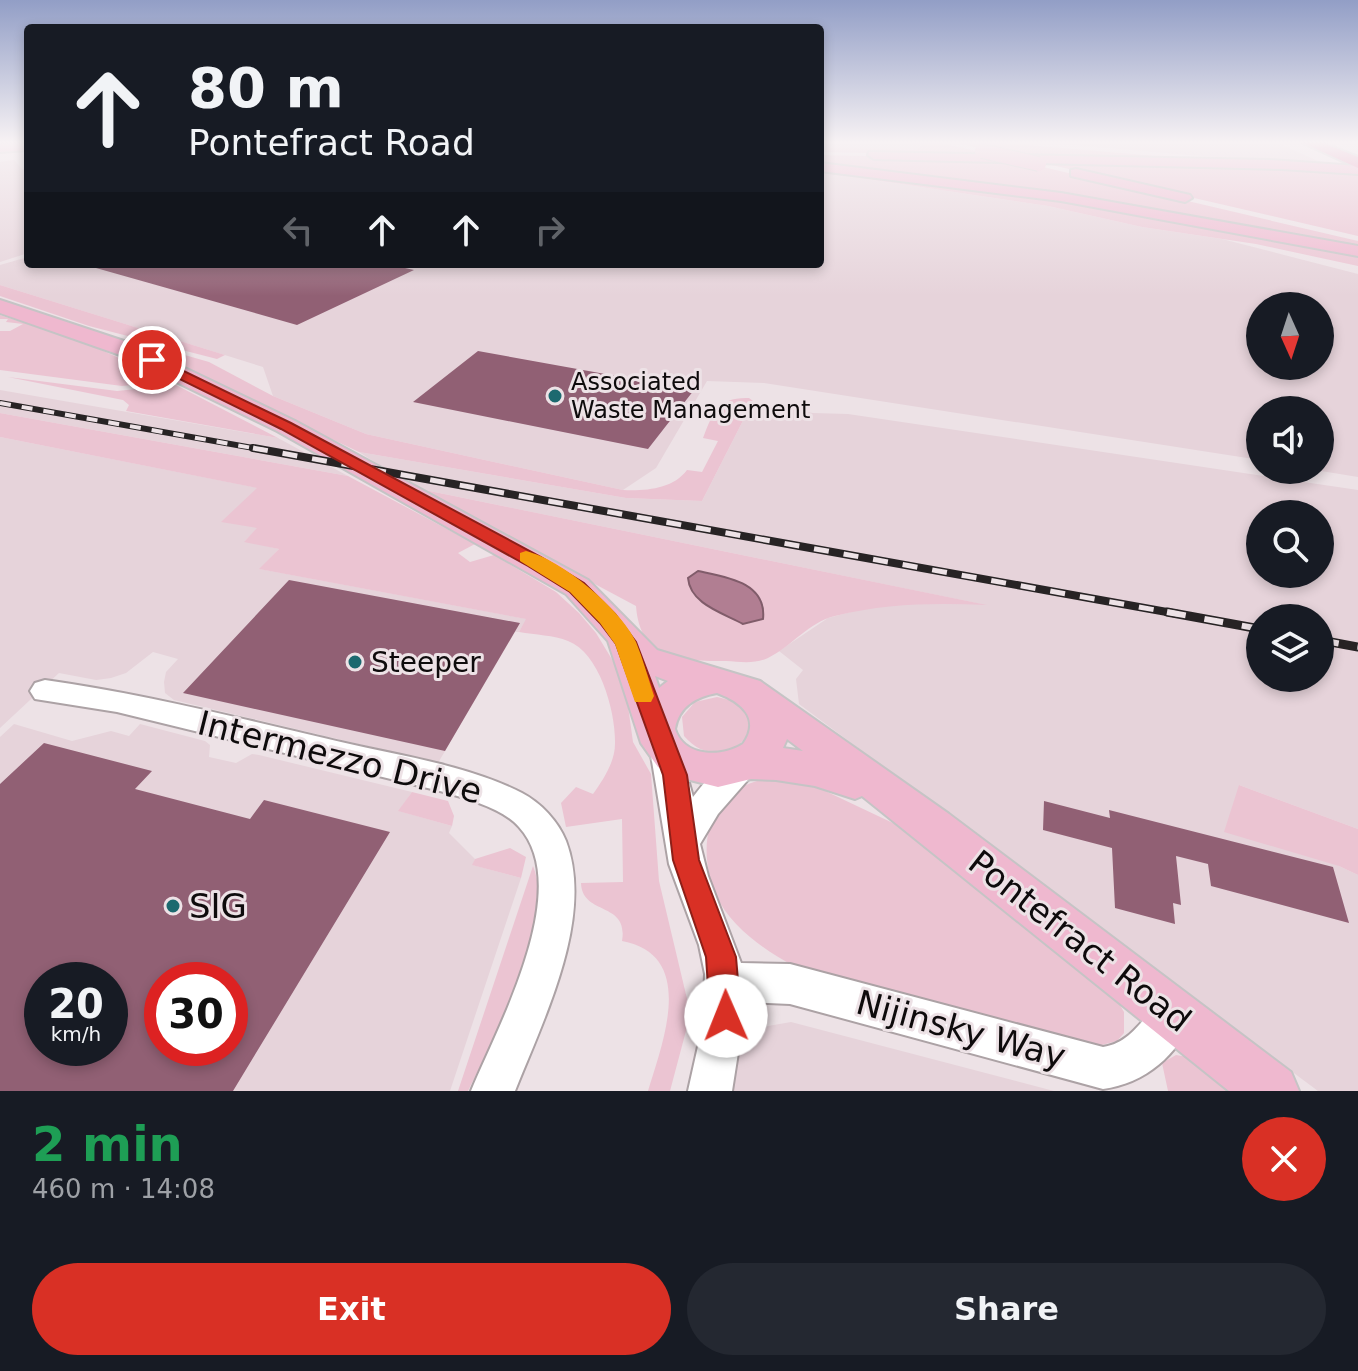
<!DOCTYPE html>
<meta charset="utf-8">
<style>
:root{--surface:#171b24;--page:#242831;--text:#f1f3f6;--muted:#9ea1a6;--accent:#d93025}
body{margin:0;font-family:"DejaVu Sans",sans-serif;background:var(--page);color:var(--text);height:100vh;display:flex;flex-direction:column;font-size:30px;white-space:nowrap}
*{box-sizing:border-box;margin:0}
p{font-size:26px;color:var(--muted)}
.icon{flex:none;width:44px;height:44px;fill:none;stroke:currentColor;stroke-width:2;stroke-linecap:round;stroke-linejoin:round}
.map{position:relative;height:1091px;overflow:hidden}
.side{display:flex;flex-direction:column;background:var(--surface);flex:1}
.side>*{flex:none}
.banner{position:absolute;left:24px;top:24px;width:800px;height:244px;border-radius:8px;box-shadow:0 4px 12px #0003;background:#171b24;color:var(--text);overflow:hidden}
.needle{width:52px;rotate:177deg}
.fabs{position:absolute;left:1246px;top:292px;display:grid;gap:16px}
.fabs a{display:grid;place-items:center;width:88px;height:88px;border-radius:50%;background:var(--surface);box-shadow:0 4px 12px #0003;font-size:40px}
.speed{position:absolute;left:24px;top:962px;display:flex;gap:16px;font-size:40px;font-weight:700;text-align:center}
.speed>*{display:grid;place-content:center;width:104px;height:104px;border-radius:50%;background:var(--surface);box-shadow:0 4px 12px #0003;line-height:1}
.speed small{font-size:20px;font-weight:400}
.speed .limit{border:12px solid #d22;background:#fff;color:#111}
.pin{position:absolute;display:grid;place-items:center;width:68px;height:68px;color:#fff;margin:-34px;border:4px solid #fff;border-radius:50%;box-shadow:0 2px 8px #0007}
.me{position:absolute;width:88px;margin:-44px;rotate:359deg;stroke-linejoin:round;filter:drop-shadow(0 0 6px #0008)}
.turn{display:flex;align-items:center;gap:28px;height:168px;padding:0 32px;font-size:36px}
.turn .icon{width:104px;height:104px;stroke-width:2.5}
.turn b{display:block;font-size:56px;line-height:68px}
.lanes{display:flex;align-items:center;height:76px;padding:0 32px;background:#0003;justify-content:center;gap:40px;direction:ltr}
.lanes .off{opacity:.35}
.round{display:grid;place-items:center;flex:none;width:84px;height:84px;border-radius:42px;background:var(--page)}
.summary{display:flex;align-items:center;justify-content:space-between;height:136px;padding:0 32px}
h1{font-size:48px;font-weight:700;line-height:60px;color:#1e9e55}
.primary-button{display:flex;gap:16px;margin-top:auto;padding:16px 32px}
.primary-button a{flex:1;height:92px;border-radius:48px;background:var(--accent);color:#fff;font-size:32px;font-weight:700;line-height:92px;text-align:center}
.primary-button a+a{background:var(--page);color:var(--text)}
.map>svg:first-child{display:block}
</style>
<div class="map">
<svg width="1358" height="1091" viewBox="0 0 1358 1091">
<rect width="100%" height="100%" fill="#ede2e6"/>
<path fill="#e6d3da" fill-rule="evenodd" d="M 820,143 L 906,143 L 921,144 L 919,150 L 820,147 Z
M 1050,143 L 1278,143 L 1327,165 L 1189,155 Z
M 14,160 L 22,169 L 28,168 L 28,253 L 0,262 L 0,162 Z
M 820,172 L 1048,206 L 1142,227 L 1222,239 L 1358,274 L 1358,477 L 1315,470 L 1320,470 L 1320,410 L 1260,410 L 1260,460 L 764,383 L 707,381 L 656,468 L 623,490 L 366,434 L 273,396 L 263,367 L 0,285 L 0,265 L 28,257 L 28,264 L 820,264 ZM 1260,306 L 1320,306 L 1320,366 L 1260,366 Z
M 0,390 L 278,438 L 348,476 L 0,413 Z
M 752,403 L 813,413 L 848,414 L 1358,490 L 1358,829 L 1239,785 L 1339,866 L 1358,875 L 1358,1091 L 1318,1091 L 799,704 L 796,679 L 803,670 L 779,651 L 828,618 L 866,608 L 909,603 L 981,604 L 415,488 L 359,452 L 626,498 L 702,501 ZM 1260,514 L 1320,514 L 1320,574 L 1260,574 ZM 1260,618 L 1320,618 L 1320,678 L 1260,678 Z
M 0,437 L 258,488 L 258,528 L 245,541 L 279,549 L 260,569 L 527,619 L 519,632 L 515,632 L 438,763 L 174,700 L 165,693 L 164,682 L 166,672 L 178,659 L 153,652 L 126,673 L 111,678 L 96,680 L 59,673 L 0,728 Z
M 14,724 L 72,741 L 111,731 L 129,736 L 140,724 L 205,741 L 210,745 L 209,757 L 236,763 L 252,754 L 259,755 L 412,792 L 399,811 L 452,826 L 449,833 L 475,859 L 473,865 L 521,878 L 450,1091 L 0,1091 L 0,737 ZM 42,980 L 110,980 L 110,1048 L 42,1048 ZM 162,980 L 230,980 L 230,1048 L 162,1048 Z
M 791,1022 L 1054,1091 L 728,1091 L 735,1057 L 749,1038 L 768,1026 Z"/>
<path fill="#ebc4d2" d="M 906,143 L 942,143 L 997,156 L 820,152 L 820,147 L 918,150 L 921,145 Z
M 957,143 L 1004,143 L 1213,161 L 1017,157 Z
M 820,155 L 1008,159 L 1358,241 L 1358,249 L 1073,196 L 820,165 Z
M 1030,160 L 1358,171 L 1358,236 Z
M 820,168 L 969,185 L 1358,253 L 1358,266 L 1256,244 L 1142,227 L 1048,206 L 820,172 Z
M 0,285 L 225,355 L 217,359 L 89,326 L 0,296 Z
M 0,315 L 88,344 L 170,381 L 122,386 L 0,370 L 0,331 L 10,331 L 23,324 L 6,322 L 8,319 L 0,319 Z
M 150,345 L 209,362 L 273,396 L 366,434 L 623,490 C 646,491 673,489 687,470 L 702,472 L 718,441 L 703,438 C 713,412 718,397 749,398 L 753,401 L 702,501 L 626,498 L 359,452 L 142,348 Z
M 8,377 L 117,391 L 176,385 L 278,438 L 126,411 L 129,405 L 123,400 Z
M 0,413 L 348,476 L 475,544 L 458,553 L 470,562 L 494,555 L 556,592 L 579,613 L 596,633 L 619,671 L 627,699 L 633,742 L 651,774 L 659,881 L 688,1003 L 687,1027 L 670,1091 L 648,1091 C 662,1044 698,955 622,941 C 629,901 582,916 581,883 L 623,882 L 622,819 L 566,827 L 561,803 L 576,787 L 593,794 C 603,780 615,762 615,744 C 616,713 600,653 568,641 C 554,635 535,635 519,632 L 526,619 L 259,569 L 279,549 L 244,542 L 257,528 L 221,522 L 257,488 L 0,437 Z
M 415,488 L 987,605 C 935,603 887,603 835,616 C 809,622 792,646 768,658 C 755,664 741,662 726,661 C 682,661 640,661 636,606 Z
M 717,697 C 790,710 726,785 684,736 L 682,717 L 695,702 Z
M 771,778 L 802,780 L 895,824 L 1117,1000 L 1124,1012 L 1124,1033 L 1117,1041 L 1098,1046 L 792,965 C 763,949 730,926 716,895 C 694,842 710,786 771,778 Z
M 1239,785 L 1358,829 L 1358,875 L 1339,866 L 1224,832 Z
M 412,792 L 448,801 L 454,816 L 452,826 L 398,811 Z
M 510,848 L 526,857 L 521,878 L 472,865 L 475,859 Z
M 533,866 C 556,918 493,1041 468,1091 L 458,1091 Z
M 1176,1055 L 1188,1057 L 1230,1091 L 1168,1091 L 1162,1063 Z"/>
<path fill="#b17e92" stroke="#805c6a" stroke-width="2" d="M 698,571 C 726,577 767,582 763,619 L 743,624 C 723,613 690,604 688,578 Z"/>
<path fill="#916074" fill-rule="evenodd" d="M 96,264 L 387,264 L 414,270 L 297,325 L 96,268 Z
M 478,351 L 694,390 L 648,449 L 413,402 Z
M 289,580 L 520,623 L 445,751 L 183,693 Z
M 44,743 L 152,771 L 135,789 L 250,819 L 264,800 L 390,832 L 233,1091 L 0,1091 L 0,784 ZM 42,980 L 110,980 L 110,1048 L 42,1048 ZM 162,980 L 230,980 L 230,1048 L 162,1048 Z
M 1044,801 L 1110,818 L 1109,810 L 1333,867 L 1349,923 L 1211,886 L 1208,864 L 1176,856 L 1181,905 L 1173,903 L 1175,924 L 1115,908 L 1112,848 L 1043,830 Z"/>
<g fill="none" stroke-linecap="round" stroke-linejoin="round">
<g stroke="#aca2a5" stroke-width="4">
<path id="minor" d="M 45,680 C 145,694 243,719 341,742 C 401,756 467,765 522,793 C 541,803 558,821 566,841 C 595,918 543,1020 515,1091 L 471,1091 C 497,1028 575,888 519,827 C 502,808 472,801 448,793 L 117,712 L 35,699 L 30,691 L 35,683 Z
M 666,737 L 677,740 L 693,797 C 707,779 731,749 755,757 L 760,766 L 718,814 L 700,844 L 708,876 L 741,963 L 790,964 L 1103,1047 C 1137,1042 1145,1007 1174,995 L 1188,1001 L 1194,1015 C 1178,1055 1146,1083 1103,1089 L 790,1004 L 746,1002 L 732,1091 L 688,1091 L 703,1024 L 705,974 L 699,945 L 669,864 L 650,749 L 655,740 Z"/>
</g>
<g stroke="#c5c4c5" stroke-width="4">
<path id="major" d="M 28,143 L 28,150 L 0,152 L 0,144 Z
M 869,152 L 1269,160 L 1358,166 L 1358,174 L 1282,169 L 874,159 L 868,155 Z
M 820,163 L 1061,193 L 1358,246 L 1358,256 L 1061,201 L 820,171 Z
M 1076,169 L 1190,195 L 1192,198 L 1185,202 L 1071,176 L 1071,170 Z
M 0,300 L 139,346 L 295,421 L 588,580 L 657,650 L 760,681 L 949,814 L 1291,1072 L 1299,1091 L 1229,1091 L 862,796 L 855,799 L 815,786 L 776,780 L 751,779 L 718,787 L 678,777 L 658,767 L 641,743 L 608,641 L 566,594 L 277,431 L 123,356 L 0,313 ZM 655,676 L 668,681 L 659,688 ZM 717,693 C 742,702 761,719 743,744 C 721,758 684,757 675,729 C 679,706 696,697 717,693 ZM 787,739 L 803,751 L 783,748 Z"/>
</g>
<g stroke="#c5c4c5" stroke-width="4">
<path id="highway" d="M 1303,143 L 1323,143 L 1358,157 L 1358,168 Z"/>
</g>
<use href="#minor" fill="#fff" fill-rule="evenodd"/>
<use href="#major" fill="#efb8cf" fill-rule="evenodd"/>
<use href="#highway" fill="#e488af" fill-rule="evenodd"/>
<g stroke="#272324" stroke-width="6">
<path id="rail-far2" d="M 0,403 L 264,450"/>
</g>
<g stroke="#272324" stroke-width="8">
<path id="rail-far1" d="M 253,448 L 1178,614"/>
</g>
<g stroke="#272324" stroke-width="9">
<path id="rail" d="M 1167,612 L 1260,629
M 1320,640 L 1358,647"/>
</g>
<use href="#rail-far2" stroke="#ede2e6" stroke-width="4" stroke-dasharray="11" stroke-linecap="butt"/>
<use href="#rail-far1" stroke="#ede2e6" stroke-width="5" stroke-dasharray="15" stroke-linecap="butt"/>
<use href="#rail" stroke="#ede2e6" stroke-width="6" stroke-dasharray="19" stroke-linecap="butt"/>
<g stroke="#c5c4c5" stroke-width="16" stroke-linecap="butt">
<path id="major-bridge" d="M 982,151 L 1039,164"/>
</g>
<use href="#major-bridge" stroke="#efb8cf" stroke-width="14"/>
</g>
<linearGradient id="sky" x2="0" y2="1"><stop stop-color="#929ec6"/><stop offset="0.48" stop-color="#f7f2f4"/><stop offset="1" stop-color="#f7f2f4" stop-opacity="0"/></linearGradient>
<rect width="1358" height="296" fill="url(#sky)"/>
<path fill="#d93025" stroke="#8d1f18" stroke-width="2" d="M 147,358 L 157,358 L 291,423 L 541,557 L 584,583 L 615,614 L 636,642 L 687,775 L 699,860 L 736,957 L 741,1016 L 736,1027 L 726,1032 L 715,1027 L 710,1016 L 706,957 L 673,860 L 663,775 L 616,644 L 600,623 L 570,592 L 528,566 L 281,429 L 147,363 Z"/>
<path fill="#f59e0b" d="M 526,551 C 562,560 620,608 636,642 C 643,659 648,678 654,696 L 651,702 L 635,702 L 615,644 L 600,623 L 570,592 L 520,561 L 520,553 Z"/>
<g fill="#1c696f" stroke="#ede2e6" stroke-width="3">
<circle cx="555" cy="396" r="8"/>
<circle cx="355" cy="662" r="8"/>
<circle cx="173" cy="906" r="8"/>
</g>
<g text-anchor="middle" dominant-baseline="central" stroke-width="6" stroke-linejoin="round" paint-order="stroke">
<g font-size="24" fill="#0e0b0c" stroke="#ede2e6" text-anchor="start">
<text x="571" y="382">Associated<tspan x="571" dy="28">Waste Management</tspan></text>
</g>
<g font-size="28" fill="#0e0b0c" stroke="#ede2e6" text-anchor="start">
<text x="371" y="662">Steeper</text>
</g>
<g font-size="34" fill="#0e0b0c" stroke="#ede2e6">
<text transform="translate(340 757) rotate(14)">Intermezzo Drive</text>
<text transform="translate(1080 941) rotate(38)">Pontefract Road</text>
<text transform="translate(961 1029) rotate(15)">Nijinsky Way</text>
</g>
<g font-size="34" fill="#0e0b0c" stroke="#ede2e6" text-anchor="start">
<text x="189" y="906">SIG</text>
</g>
</g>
</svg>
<div class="fabs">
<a><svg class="needle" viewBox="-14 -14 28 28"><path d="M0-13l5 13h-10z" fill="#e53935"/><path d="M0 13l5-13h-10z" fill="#9ea1a6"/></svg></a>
<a><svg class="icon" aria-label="sound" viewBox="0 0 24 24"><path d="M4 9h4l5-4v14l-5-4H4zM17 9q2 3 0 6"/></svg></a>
<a><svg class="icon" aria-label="search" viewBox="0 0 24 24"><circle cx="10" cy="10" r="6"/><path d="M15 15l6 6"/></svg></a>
<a><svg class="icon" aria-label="layers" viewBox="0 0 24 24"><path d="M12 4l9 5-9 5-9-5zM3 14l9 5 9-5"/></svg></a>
</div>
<div class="speed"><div>20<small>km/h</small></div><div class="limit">30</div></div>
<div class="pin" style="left:152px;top:360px;background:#d93025"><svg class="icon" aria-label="arrive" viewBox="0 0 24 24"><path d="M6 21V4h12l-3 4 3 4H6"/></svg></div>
<svg class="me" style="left:726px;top:1016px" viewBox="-20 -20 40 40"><circle r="19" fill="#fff"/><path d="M0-13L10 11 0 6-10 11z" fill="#d93025"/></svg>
<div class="banner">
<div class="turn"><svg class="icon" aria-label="ahead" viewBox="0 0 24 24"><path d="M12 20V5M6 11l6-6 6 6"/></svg><div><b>80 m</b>Pontefract Road</div></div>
<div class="lanes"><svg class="icon off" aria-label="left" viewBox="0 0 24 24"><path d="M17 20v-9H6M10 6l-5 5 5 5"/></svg><svg class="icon" aria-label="ahead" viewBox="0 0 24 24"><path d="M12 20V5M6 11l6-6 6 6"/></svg><svg class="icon" aria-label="ahead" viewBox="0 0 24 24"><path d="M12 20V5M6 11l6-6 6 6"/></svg><svg class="icon off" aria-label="right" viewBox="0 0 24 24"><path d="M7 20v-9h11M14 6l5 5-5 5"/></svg></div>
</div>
</div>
<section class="side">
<div class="summary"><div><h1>2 min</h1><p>460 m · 14:08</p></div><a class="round" style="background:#d93025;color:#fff"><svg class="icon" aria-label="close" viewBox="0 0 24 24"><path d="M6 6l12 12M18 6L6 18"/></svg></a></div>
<div class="primary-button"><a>Exit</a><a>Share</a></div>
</section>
